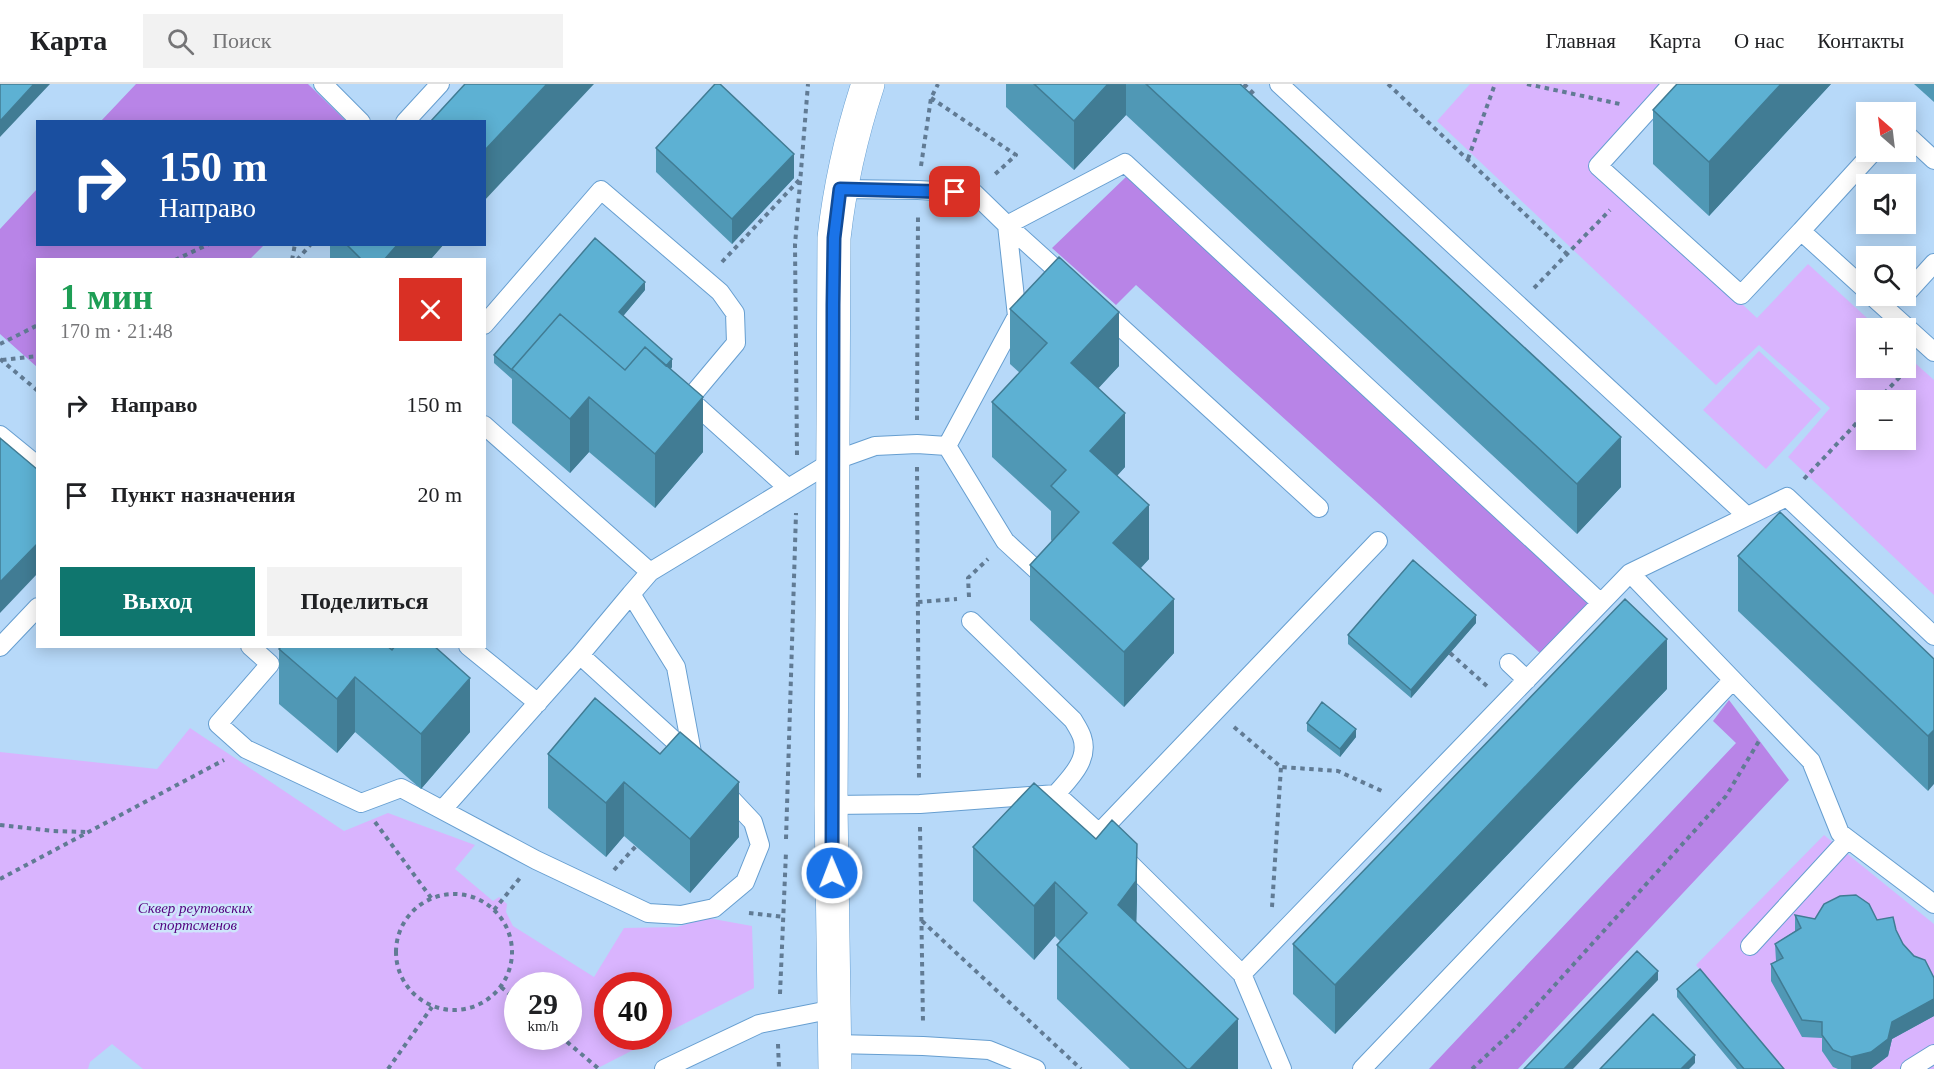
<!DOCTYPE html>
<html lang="ru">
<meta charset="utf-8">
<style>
:root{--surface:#fff;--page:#f2f2f2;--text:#202124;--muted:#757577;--line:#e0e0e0;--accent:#0f766e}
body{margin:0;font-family:Georgia,serif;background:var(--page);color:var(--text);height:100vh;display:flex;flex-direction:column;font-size:22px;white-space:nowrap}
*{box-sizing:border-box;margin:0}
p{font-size:20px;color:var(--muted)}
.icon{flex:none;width:33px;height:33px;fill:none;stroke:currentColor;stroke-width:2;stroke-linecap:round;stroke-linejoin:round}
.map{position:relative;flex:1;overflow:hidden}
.drawer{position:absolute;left:36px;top:174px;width:450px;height:390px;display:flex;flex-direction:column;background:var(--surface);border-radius:0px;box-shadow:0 3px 15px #0003}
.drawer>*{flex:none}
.hud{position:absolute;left:36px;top:36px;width:450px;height:126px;border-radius:0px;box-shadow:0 3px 15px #0003;background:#1a4fa0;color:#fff;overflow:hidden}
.needle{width:39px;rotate:332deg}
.fabs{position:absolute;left:1856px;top:18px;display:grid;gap:12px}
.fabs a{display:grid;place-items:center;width:60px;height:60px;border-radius:0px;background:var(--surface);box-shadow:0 3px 15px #0003;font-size:30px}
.speed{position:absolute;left:504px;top:888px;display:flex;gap:12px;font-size:30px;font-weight:700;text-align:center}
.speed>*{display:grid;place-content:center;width:78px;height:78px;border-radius:50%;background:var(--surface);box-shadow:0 3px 15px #0003;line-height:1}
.speed small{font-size:15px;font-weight:400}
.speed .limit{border:9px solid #d22;background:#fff;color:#111}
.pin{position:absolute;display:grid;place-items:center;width:51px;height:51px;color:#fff;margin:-26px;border-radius:12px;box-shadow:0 3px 9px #0006}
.me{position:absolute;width:66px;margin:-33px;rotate:359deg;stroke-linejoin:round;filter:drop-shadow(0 0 4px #0008)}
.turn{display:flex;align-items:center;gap:21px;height:126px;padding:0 24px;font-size:27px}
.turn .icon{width:78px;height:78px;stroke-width:2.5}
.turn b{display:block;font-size:42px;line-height:51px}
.round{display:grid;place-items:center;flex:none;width:63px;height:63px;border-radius:0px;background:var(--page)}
.head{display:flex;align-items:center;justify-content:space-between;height:102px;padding:0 24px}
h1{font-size:36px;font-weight:700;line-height:45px;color:#1e9e55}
.button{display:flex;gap:12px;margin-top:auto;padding:12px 24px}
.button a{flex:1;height:69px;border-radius:0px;background:var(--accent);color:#fff;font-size:24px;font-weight:700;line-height:69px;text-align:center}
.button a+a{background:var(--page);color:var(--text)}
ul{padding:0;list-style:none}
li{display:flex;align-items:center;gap:18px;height:90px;padding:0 24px}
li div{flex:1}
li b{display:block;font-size:22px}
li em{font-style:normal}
header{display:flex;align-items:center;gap:36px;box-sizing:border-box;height:84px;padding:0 30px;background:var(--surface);border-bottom:2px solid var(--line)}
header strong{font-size:28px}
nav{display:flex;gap:33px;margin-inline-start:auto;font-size:21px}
.search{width:420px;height:54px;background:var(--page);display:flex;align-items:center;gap:15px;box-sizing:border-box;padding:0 21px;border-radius:0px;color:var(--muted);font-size:22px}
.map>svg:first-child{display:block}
</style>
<header>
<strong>Карта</strong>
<div class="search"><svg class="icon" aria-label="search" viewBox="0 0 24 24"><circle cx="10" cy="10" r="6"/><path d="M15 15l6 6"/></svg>Поиск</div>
<nav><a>Главная</a><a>Карта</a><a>О нас</a><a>Контакты</a></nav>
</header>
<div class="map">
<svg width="1934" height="985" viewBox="0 0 1934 985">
<rect width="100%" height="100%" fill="#b7d9f9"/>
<path fill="#d9b4fe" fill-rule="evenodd" d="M 1470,0 L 1670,0 L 1596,84 L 1757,234 L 1808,180 L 1878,244 L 1866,244 L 1866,284 L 1905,284 L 1905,270 L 1934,296 L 1934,511 L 1788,373 L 1830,324 L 1759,261 L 1716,301 L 1437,37 ZM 1866,316 L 1905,316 L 1905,356 L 1866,356 Z
M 1759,267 L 1821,325 L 1766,385 L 1703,326 Z
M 190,644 L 344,747 L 388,729 L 475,761 L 455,785 L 493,817 L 499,813 L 507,820 L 506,828 L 513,842 L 594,893 L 624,844 L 677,843 L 708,834 L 752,842 L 754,904 L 596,985 L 143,985 L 112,960 L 90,978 L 88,985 L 0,985 L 0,668 L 157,685 ZM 518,902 L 568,902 L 568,952 L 518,952 ZM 608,902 L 658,902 L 658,952 L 608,952 Z
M 1824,751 L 1934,840 L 1934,985 L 1779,985 L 1696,881 Z"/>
<path fill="#b884e7" d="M 136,0 L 308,0 L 346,37 L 101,37 Z
M 1127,92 L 1590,520 L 1541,570 L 1379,420 L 1136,201 L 1116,221 L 1052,164 Z
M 37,105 L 38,160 L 264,161 L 250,175 L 38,176 L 37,283 L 0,250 L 0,145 Z
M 1729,616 L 1789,696 L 1518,985 L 1429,985 L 1736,659 L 1713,637 Z"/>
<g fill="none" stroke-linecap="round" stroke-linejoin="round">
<g stroke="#669ed0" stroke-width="20">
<path id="lane" d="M 323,0 L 361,38
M 1279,0 L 1747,432
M 1672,0 L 1598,82 L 1741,211 L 1801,147
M 405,38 L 440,0
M 1905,49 L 1934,76
M 840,105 L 918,106 L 974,109 L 1007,141 L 1125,79 L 1601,519
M 1007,141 L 1069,197
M 1866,206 L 1801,147 L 1873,68
M 1905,211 L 1934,179
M 1872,212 L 1934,268
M 1101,225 L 1319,424
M 484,241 L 601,106 L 720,208 L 735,229 L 736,259 L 689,315 L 788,404
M 484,341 L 650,488
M 0,351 L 38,382
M 947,362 L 1017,232 L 1007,141
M 1630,489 L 1811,677 L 1840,749 L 1934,820
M 971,537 L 1073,636 C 1076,641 1080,647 1082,653 C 1090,676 1069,695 1056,710
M 250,562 L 270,580 L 218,640 L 246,665 L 361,719 L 401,704 L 536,776 L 648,829 L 681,831 L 714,824 L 745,798 L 760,761 L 753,738 L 722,705
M 468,562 L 538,619
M 0,563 L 38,523
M 580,571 L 631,510
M 1509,579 L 1527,596
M 697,678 L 693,674 L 676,583 L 631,510 L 650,488 L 833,377 L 875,362 L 917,360 L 947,362 L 1005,457 L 1042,491
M 831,721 L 920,720 L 1056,710 L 1099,749 L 1242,890 L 1630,489 L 1787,413 L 1934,552
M 443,725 L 580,571 L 690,671
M 1099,749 L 1378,457
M 1750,862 L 1848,755
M 1242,890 L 1282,985
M 834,960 L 923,962 L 989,966 L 1036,985
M 664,985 L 759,940 L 834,925
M 1362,985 L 1733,596
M 1910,985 L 1934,970"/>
</g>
<g stroke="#669ed0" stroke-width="34">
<path id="secondary" d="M 835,985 L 831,721 L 834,154 C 840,100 851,52 868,0"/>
</g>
<path stroke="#617b94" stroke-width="4" stroke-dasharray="4.5 4.5" stroke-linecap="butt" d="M 1244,0 L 1256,12
M 1388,0 L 1567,170
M 1527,0 L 1620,20
M 931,14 L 1016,71 L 992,93
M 1468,75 L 1495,0
M 921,82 L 931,14 L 938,0
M 175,176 L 209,160
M 292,176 L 295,160
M 297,176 L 311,160
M 722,178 L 801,94
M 1534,204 L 1610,126
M 0,260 L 38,241
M 0,275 L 38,307
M 2,276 L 38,272
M 1878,316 L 1912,280
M 917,336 L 918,131
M 797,371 L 795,161 L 808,0
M 917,383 L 919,696
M 1804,395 L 1866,329
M 969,513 L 968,494 L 988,475
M 918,518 L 957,515
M 1450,569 L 1488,603
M 1234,643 L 1281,683 L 1338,687 L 1384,708
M 375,738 L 432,815
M 0,741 L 53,747 L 89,748
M 920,743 L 923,939
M 786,755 L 796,429
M 614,786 L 636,762
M 0,795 L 224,676
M396 868a58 58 0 1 1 116 0a58 58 0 1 1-116 0Z
M 1272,823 L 1281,683
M 494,826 L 520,794
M 749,829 L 784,833
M 922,837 L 1081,985
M 501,903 L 518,917
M 780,910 L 786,768
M 560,952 L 599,985
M 778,960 L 779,985
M 388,985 L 432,923
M 1472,985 L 1515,945 L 1726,712 L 1759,657"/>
<use href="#lane" stroke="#fff" stroke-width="18"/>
<use href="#secondary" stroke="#fff" stroke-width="33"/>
</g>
<path fill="#5098b5" d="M 1006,0 L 1240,0 L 1621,403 L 1577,450 L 1126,31 L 1074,86 L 1006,23 Z
M 1831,0 L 1709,132 L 1653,80 L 1653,26 Z
M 1914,0 L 1934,0 L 1934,18 Z
M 656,64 L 794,94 L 732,160 L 656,88 Z
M 330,160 L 444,160 L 430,176 L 330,176 Z
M 645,206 L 623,232 L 672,283 L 671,285 L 703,368 L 655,424 L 589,368 L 570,389 L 512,339 L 512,295 L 494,279 L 494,271 Z
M 1010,225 L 1119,282 L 1098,304 L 1125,383 L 1117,392 L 1149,475 L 1141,484 L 1174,569 L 1124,623 L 1030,536 L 1030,481 L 1052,457 L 1051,456 L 1051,427 L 992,373 L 992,318 L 1020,289 L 1010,280 Z
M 1738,472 L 1934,575 L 1928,707 L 1738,527 Z
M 1476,539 L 1411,614 L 1348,560 L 1348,551 Z
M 434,562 L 470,648 L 421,705 L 355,648 L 337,669 L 279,620 L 279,565 Z
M 1667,605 L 1335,950 L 1293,910 L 1293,860 Z
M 595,614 L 739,753 L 690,809 L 624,752 L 606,773 L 548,724 L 548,670 Z
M 1307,639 L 1356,653 L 1340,673 L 1307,647 Z
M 973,763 L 1137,814 L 1136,838 L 1238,985 L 1130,985 L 1057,915 L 1057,861 L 1060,857 L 1055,852 L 1034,876 L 973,817 Z
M 1795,831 L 1815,835 L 1877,836 L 1896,846 L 1903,860 L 1934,894 L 1934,932 L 1892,955 L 1888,972 L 1871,985 L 1838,985 L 1833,983 L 1822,967 L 1822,954 L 1802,953 L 1771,897 L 1771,880 L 1776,877 L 1775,860 L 1795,847 Z
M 1677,905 L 1784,985 L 1737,985 L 1677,913 Z"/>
<path fill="#417c94" d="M 34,0 L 50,0 L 0,53 L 0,37 Z
M 547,0 L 594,0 L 484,117 L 484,67 Z
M 1108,0 L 1126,0 L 1126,31 L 1074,86 L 1074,37 Z
M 1781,0 L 1831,0 L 1709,132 L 1709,78 Z
M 794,70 L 794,94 L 732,160 L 732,135 Z
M 398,160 L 444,160 L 430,176 L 384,176 Z
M 645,198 L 645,206 L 619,237 L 619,228 Z
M 1119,228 L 1119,282 L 1071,334 L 1071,279 Z
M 672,275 L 672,283 L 624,339 L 624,330 Z
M 589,313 L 589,368 L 570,389 L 570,335 Z
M 703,313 L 703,368 L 655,424 L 655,370 Z
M 1125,329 L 1125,383 L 1090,421 L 1090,367 Z
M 1621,353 L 1621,403 L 1577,450 L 1577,400 Z
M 1149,421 L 1149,475 L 1113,513 L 1113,459 Z
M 38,459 L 38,489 L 0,529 L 0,498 Z
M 1174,515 L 1174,569 L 1124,623 L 1124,568 Z
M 1476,531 L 1476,539 L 1411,614 L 1411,606 Z
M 1667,555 L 1667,605 L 1335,950 L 1335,901 Z
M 355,593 L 355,648 L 337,669 L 337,615 Z
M 470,594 L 470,648 L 421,705 L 421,650 Z
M 1356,645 L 1356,653 L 1340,673 L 1340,665 Z
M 1934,646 L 1934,700 L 1928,707 L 1928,652 Z
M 624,698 L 624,752 L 606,773 L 606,719 Z
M 739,698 L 739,753 L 690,809 L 690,755 Z
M 1137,760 L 1137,814 L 1136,852 L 1118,821 Z
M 1055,798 L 1055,852 L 1034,876 L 1034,822 Z
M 1658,887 L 1658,896 L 1573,985 L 1564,985 Z
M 1934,915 L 1934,932 L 1892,955 L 1888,972 L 1871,985 L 1851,985 L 1851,973 L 1892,938 Z
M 1238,935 L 1238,985 L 1190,985 Z
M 1695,971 L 1695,979 L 1689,985 L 1681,985 Z"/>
<path fill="#5db1d3" stroke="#417c94" stroke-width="1.5" d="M 0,0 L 34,0 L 0,37 Z
M 465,0 L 547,0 L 484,67 L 484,38 L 430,38 Z
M 715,0 L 720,0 L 794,70 L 732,135 L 656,64 Z
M 1034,0 L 1108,0 L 1074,37 Z
M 1146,0 L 1240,0 L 1621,353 L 1577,400 Z
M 1677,0 L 1781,0 L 1709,78 L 1653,26 Z
M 595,154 L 645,198 L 619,228 L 672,275 L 666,282 L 645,263 L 625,286 L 560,230 L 512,285 L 512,286 L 494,271 Z
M 346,160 L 398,160 L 384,176 L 362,176 Z
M 1059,173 L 1119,228 L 1071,279 L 1125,329 L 1090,367 L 1149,421 L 1113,459 L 1174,515 L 1124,568 L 1030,481 L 1079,428 L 1051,402 L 1066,386 L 992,318 L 1047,259 L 1010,225 Z
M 560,230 L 625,286 L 645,263 L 703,313 L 655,370 L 589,313 L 570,335 L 512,285 Z
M 0,354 L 38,386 L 38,459 L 0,498 Z
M 1780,428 L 1934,575 L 1934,646 L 1928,652 L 1738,472 Z
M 1413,476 L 1476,531 L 1411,606 L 1348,551 Z
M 1625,515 L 1667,555 L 1335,901 L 1293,860 Z
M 282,562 L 387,562 L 392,566 L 395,562 L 434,562 L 470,594 L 421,650 L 355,593 L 337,615 L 279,565 Z
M 595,614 L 660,670 L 680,648 L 739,698 L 690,755 L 624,698 L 606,719 L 548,670 Z
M 1322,618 L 1356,645 L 1340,665 L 1307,639 Z
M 1034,699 L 1096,755 L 1112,736 L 1137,760 L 1136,797 L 1118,821 L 1238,935 L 1190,985 L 1187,985 L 1057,861 L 1087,829 L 1055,798 L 1034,822 L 973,763 Z
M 1856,811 L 1869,820 L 1877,836 L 1893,833 L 1896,846 L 1903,860 L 1914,872 L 1925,876 L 1934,894 L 1934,915 L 1892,938 L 1888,955 L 1871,968 L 1851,973 L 1833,966 L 1822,951 L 1822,938 L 1802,936 L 1771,880 L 1783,874 L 1775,860 L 1801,844 L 1795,831 L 1815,835 L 1824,820 L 1840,812 Z
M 1637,867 L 1658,887 L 1564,985 L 1524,985 Z
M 1700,885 L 1784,985 L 1744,985 L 1677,905 Z
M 1653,930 L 1695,971 L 1681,985 L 1600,985 Z"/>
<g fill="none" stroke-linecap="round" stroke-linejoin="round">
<g stroke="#114b97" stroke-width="15">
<path id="route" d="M 832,789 L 833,221 L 834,154 L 840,105 L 955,108"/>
</g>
<use href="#route" stroke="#1a73e8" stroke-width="10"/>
</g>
<g text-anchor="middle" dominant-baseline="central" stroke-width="5" stroke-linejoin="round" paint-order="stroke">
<g font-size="15" font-style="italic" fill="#52007e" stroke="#cee5fb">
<text x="195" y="824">Сквер реутовских<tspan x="195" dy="17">спортсменов</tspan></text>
</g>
</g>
</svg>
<div class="fabs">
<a><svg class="needle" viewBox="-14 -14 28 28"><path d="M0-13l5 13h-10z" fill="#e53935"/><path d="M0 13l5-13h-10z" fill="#757577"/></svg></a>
<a><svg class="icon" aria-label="sound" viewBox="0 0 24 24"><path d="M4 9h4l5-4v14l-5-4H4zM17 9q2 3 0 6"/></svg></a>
<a><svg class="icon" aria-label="search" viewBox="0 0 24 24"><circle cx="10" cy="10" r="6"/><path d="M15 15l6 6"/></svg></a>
<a>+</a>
<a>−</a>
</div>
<div class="speed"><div>29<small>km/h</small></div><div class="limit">40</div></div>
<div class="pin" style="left:955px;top:108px;background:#d93025"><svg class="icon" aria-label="arrive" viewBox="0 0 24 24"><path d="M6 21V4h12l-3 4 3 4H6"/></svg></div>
<svg class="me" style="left:832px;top:789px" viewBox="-20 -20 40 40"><circle r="17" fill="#1a73e8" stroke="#fff" stroke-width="3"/><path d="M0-11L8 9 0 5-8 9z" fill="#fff"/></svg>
<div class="hud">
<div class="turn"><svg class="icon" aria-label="right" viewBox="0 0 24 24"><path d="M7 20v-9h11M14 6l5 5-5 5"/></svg><div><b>150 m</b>Направо</div></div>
</div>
<section class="drawer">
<div class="head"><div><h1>1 мин</h1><p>170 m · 21:48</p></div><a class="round" style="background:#d93025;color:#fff"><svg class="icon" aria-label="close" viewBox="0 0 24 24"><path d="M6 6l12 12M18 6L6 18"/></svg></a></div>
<ul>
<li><svg class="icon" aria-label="right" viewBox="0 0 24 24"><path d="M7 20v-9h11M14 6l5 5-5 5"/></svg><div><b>Направо</b></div><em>150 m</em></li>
<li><svg class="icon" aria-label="arrive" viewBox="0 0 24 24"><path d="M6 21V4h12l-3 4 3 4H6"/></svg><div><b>Пункт назначения</b></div><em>20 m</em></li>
</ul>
<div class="button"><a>Выход</a><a>Поделиться</a></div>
</section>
</div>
